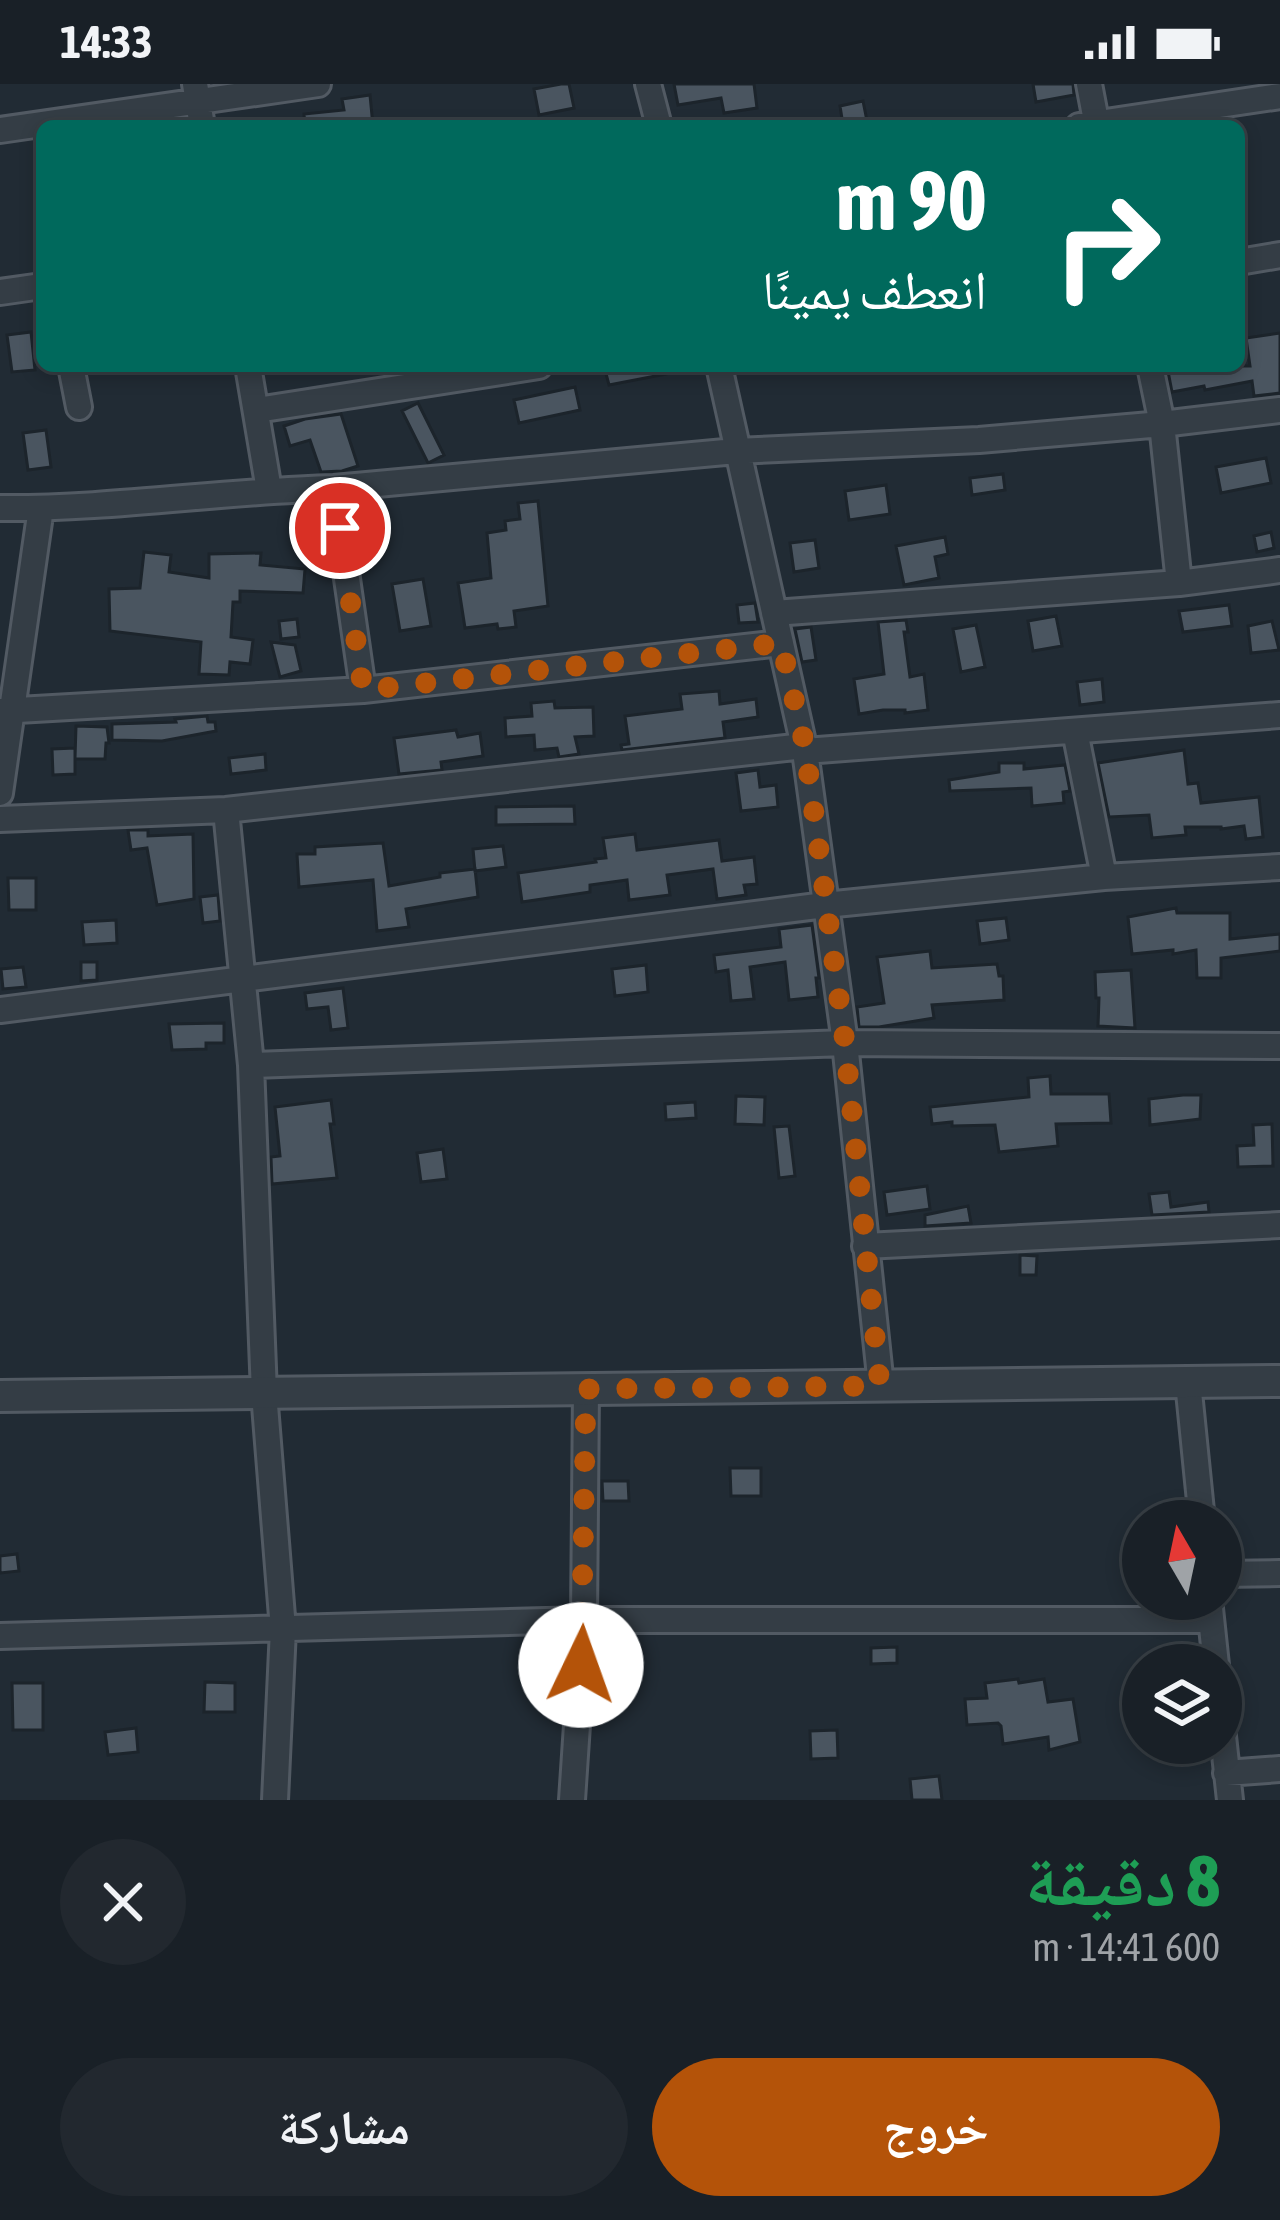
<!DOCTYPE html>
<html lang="ar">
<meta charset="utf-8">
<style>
:root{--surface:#192027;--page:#22282f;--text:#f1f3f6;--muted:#9fa3a7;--line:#373e44;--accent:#b45309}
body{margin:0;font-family:"Asap Condensed","Noto Naskh Arabic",sans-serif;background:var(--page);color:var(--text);direction:rtl;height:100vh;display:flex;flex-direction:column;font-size:45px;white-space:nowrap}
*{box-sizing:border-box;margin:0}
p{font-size:39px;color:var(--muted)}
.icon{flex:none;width:66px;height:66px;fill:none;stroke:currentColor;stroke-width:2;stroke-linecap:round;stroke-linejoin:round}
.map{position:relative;height:1716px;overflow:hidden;direction:ltr}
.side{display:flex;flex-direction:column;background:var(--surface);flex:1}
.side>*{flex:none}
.top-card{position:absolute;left:36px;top:36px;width:1209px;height:252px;border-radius:18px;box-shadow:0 6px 18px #0003,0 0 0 3px var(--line);direction:rtl;background:#00695c;color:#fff;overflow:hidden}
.needle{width:78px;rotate:351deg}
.controls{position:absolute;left:1122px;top:1416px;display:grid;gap:24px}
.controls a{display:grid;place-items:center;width:120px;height:120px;border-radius:50%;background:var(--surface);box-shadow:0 6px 18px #0003,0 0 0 3px var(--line);font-size:60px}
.pin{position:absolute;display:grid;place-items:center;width:102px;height:102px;color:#fff;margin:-51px;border:6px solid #fff;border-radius:50%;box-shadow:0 3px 12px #0007}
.me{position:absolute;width:132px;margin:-66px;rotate:3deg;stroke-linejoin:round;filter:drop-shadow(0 0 9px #0008)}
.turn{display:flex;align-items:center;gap:42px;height:252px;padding:0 60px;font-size:54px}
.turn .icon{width:156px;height:156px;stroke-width:2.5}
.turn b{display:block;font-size:84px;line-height:102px}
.round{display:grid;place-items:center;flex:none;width:126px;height:126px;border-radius:63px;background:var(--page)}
.head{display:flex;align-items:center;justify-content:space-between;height:204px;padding:0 60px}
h1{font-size:72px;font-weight:700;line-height:90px;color:#1e9e55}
.primary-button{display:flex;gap:24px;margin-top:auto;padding:24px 60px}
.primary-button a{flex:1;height:138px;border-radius:72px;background:var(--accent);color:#fff;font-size:48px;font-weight:700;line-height:138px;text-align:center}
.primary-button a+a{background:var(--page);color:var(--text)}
.status{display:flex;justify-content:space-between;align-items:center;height:84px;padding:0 60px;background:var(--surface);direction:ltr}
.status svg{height:33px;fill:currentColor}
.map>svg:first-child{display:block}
</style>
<div class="status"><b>14:33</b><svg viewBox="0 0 49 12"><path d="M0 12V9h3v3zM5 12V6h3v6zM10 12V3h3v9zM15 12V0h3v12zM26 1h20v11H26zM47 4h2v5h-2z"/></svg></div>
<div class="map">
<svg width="1280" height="1716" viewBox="0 0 1280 1716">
<rect width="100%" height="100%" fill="#212b34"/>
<path fill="#4a5560" stroke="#1c242b" stroke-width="3" d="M 561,0 L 569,0 L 574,24 L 539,31 L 534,5 Z
M 674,0 L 754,0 L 757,24 L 724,29 L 721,14 L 678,21 Z
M 1033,0 L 1073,0 L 1074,11 L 1036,18 Z
M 370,11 L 373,42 L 305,42 L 304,30 L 344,26 L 342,15 Z
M 863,17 L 867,37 L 843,41 L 840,22 Z
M 31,248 L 35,286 L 12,288 L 7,251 Z
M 1280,249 L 1280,309 L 1254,312 L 1252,297 L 1205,306 L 1204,302 L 1172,308 L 1167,282 L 1250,282 L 1246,254 Z
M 625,282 L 665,282 L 666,290 L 609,301 L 605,286 Z
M 575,303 L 580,326 L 519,339 L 514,316 Z
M 418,319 L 444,371 L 428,379 L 402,327 Z
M 341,330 L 358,382 L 342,387 L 321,388 L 310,356 L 290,362 L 284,342 L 305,335 Z
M 46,346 L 51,383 L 28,386 L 23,349 Z
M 1266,374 L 1271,399 L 1221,409 L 1216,383 Z
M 1003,390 L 1005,406 L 972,411 L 970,394 Z
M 886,401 L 890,430 L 849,436 L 845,407 Z
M 538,417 L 548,522 L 514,527 L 516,543 L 498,545 L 497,540 L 465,544 L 458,499 L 491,494 L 487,449 L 506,446 L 505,437 L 520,435 L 518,419 Z
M 1271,448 L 1274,464 L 1257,468 L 1254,452 Z
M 945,453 L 948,470 L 935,473 L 939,494 L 904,501 L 896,462 Z
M 815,456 L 819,484 L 794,488 L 790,459 Z
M 144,468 L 171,471 L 169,488 L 209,494 L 209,470 L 261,469 L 260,481 L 305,485 L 303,509 L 240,507 L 240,518 L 233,518 L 231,553 L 253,556 L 250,580 L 230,578 L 229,591 L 199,590 L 201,558 L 110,547 L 109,505 L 140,504 Z
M 423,495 L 431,542 L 400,547 L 392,500 Z
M 755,519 L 758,538 L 739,539 L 737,521 Z
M 1229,521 L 1232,542 L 1183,548 L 1179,527 Z
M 1056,532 L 1062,562 L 1033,567 L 1028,537 Z
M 297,535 L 299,553 L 281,555 L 279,537 Z
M 906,536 L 908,548 L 904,548 L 910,593 L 924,590 L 928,626 L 905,629 L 905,626 L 883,626 L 859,630 L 854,595 L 884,590 L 878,538 Z
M 1272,537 L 1279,566 L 1251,569 L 1248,542 Z
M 976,541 L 985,583 L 961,588 L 953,545 Z
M 811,543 L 816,576 L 802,578 L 795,545 Z
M 271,558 L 295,561 L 301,587 L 280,593 Z
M 1102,595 L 1104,618 L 1080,621 L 1077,598 Z
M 719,607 L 720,620 L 756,615 L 758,633 L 723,638 L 725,654 L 622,666 L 621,661 L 629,660 L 625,632 L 682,625 L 680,610 Z
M 554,617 L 555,624 L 593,623 L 594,652 L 575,653 L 579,670 L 559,673 L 557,664 L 535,666 L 534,651 L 506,653 L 505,634 L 532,632 L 531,619 Z
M 207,632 L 208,638 L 215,638 L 216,647 L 162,657 L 112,656 L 112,640 L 176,638 L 175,635 Z
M 76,642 L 107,643 L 109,659 L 106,659 L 105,675 L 75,675 L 75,690 L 53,691 L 52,665 L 75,664 L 75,674 Z
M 456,646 L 458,653 L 480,649 L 483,672 L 441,678 L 442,686 L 399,690 L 394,654 Z
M 1184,666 L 1188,700 L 1198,699 L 1201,719 L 1259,713 L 1263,753 L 1246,755 L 1244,742 L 1221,745 L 1221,743 L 1185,743 L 1186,751 L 1152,754 L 1149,731 L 1109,733 L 1098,679 Z
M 265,670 L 266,686 L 231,690 L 229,674 Z
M 999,679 L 1024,679 L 1024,685 L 1065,681 L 1070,707 L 1063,708 L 1064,719 L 1032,722 L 1031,704 L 950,707 L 949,696 L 999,688 Z
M 758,686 L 760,703 L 776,701 L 778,723 L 741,727 L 736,689 Z
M 574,722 L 575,740 L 496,741 L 496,723 Z
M 128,746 L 148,746 L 148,752 L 193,750 L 194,815 L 157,821 L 147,764 L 131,766 Z
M 635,750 L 637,766 L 719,756 L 722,777 L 754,773 L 757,800 L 744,801 L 746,811 L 717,815 L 713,785 L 667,791 L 670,811 L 629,816 L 627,796 L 590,801 L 590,808 L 522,818 L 518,789 L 596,778 L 595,775 L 606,774 L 603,754 Z
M 383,759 L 389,802 L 440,793 L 440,789 L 475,785 L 478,813 L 406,825 L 409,843 L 377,847 L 373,796 L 299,803 L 297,770 L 315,770 L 315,763 Z
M 503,762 L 506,783 L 475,787 L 473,765 Z
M 8,794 L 36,794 L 36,826 L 9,826 Z
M 218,811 L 220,837 L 203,839 L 200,813 Z
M 1176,824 L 1177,829 L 1230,829 L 1230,855 L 1280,850 L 1280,867 L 1221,874 L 1221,894 L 1197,894 L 1196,866 L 1173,870 L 1173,866 L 1132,870 L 1128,833 Z
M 1006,834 L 1009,856 L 980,860 L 977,837 Z
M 116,836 L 117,859 L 84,861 L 82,838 Z
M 812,841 L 819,894 L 816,894 L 818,913 L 789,916 L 785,878 L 750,883 L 754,915 L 731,917 L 728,886 L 716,888 L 714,871 L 781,863 L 779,845 Z
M 930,867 L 932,884 L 997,880 L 999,892 L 1003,892 L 1004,916 L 932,921 L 934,934 L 879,943 L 859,943 L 857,923 L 884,919 L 877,873 Z
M 81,878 L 97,878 L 97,896 L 81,897 Z
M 646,881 L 648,908 L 615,912 L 612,885 Z
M 23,883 L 26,903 L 3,905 L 1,885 Z
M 1131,886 L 1135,944 L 1098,942 L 1099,914 L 1096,914 L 1095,888 Z
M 343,904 L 348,944 L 331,946 L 328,923 L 307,925 L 305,909 Z
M 224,939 L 224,959 L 206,959 L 206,965 L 172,966 L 169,940 Z
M 1050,992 L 1051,1010 L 1109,1010 L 1111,1039 L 1056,1040 L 1058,1062 L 999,1068 L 995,1041 L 952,1042 L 952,1038 L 932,1040 L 930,1023 L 1029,1013 L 1028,994 Z
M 1183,1011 L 1201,1011 L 1200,1035 L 1150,1041 L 1149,1015 Z
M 736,1012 L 765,1013 L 764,1041 L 735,1040 Z
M 331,1016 L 334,1040 L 330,1040 L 337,1094 L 272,1100 L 271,1073 L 280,1072 L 275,1023 Z
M 695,1018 L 696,1034 L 666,1036 L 665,1020 Z
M 1272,1040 L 1273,1082 L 1238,1083 L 1237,1062 L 1254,1061 L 1253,1041 Z
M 789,1042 L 795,1092 L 779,1094 L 774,1043 Z
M 443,1065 L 447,1095 L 421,1098 L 417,1069 Z
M 927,1102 L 930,1125 L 887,1131 L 884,1108 Z
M 1169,1108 L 1171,1123 L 1208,1118 L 1209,1128 L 1152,1131 L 1149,1110 Z
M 968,1122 L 971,1139 L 925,1142 L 925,1131 Z
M 1020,1171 L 1037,1172 L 1036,1191 L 1020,1191 Z
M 730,1384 L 761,1384 L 761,1412 L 731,1412 Z
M 602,1397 L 628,1397 L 629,1417 L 603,1417 Z
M 17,1470 L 19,1487 L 0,1489 L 0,1472 Z
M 897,1563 L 897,1579 L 871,1580 L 871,1564 Z
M 1018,1595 L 1019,1599 L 1044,1595 L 1048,1618 L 1073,1615 L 1080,1658 L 1049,1666 L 1048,1653 L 1003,1660 L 1001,1642 L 998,1639 L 967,1641 L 965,1615 L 987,1614 L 985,1599 Z
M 205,1598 L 235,1599 L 235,1628 L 204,1628 Z
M 12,1599 L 43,1599 L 43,1646 L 13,1646 Z
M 136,1644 L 138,1668 L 108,1671 L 105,1648 Z
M 837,1646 L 838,1674 L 811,1675 L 810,1647 Z
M 939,1692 L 942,1716 L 912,1716 L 910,1695 Z"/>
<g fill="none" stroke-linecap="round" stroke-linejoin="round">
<g stroke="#525a63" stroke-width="30">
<path id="minor" d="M 195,0 L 202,42
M 648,0 L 659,42
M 1089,0 L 1097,42
M 1079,42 L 1280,12
M 0,46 L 318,0
M 1239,178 L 1280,171
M 0,208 L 42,202
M 71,282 L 79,323
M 248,282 L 269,406
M 719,282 L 805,667 L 845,959 L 881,1302
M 1150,282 L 1162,340 L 1179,499
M 257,326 L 539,282
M 334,404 L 363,606
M 0,424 C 111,425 223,407 334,404 L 736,367 L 979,356 L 1162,340 L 1280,326
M 774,529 L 1179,499 L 1280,486
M 0,627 L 363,606 L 781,559
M 1075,647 L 1104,793
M 805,667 L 1280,631
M 0,709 L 41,424
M 226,726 L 251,981 L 264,1309 L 283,1545 L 275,1716
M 0,735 L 226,726 L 804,662
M 0,926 L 825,821 L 1104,793 L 1280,783
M 251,981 L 845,959 L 1280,962
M 865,1162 L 1280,1141
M 1188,1298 L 1202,1437
M 1221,1490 L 1280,1489
M 1209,1515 L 1216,1581
M 0,1552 L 584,1536 L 1211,1536
M 1221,1634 L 1230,1716
M 1226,1689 L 1280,1685
M 572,1716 L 584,1536 L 586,1305"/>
</g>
<g stroke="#525a63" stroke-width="36">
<path id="tertiary" d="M 0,1312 L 1280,1297"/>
</g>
<use href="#minor" stroke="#343d45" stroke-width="24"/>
<use href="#tertiary" stroke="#343d45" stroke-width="30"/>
</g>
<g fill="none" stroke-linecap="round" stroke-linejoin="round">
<path stroke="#b45309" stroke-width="21" stroke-dasharray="0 37.8" d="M 340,444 L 363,606 L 781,559 L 805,662 L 845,959 L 880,1302 L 586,1305 L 581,1581"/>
</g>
</svg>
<div class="controls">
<a><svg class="needle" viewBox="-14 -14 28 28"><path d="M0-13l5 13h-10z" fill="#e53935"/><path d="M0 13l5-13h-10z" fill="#9fa3a7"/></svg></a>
<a><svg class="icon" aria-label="layers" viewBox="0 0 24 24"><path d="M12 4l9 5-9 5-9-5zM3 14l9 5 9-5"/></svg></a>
</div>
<div class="pin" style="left:340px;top:444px;background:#d93025"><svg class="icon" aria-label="arrive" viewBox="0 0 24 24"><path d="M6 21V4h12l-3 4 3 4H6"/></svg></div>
<svg class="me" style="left:581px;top:1581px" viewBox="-20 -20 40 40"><circle r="19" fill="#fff"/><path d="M0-13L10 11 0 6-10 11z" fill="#b45309"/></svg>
<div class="top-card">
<div class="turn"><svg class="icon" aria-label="right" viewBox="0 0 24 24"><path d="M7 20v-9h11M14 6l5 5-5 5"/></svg><div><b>90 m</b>انعطف يمينًا</div></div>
</div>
</div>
<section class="side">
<div class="head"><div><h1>8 دقيقة</h1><p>600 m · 14:41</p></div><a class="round"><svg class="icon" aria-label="close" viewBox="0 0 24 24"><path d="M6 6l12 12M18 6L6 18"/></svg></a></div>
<div class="primary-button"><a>خروج</a><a>مشاركة</a></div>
</section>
